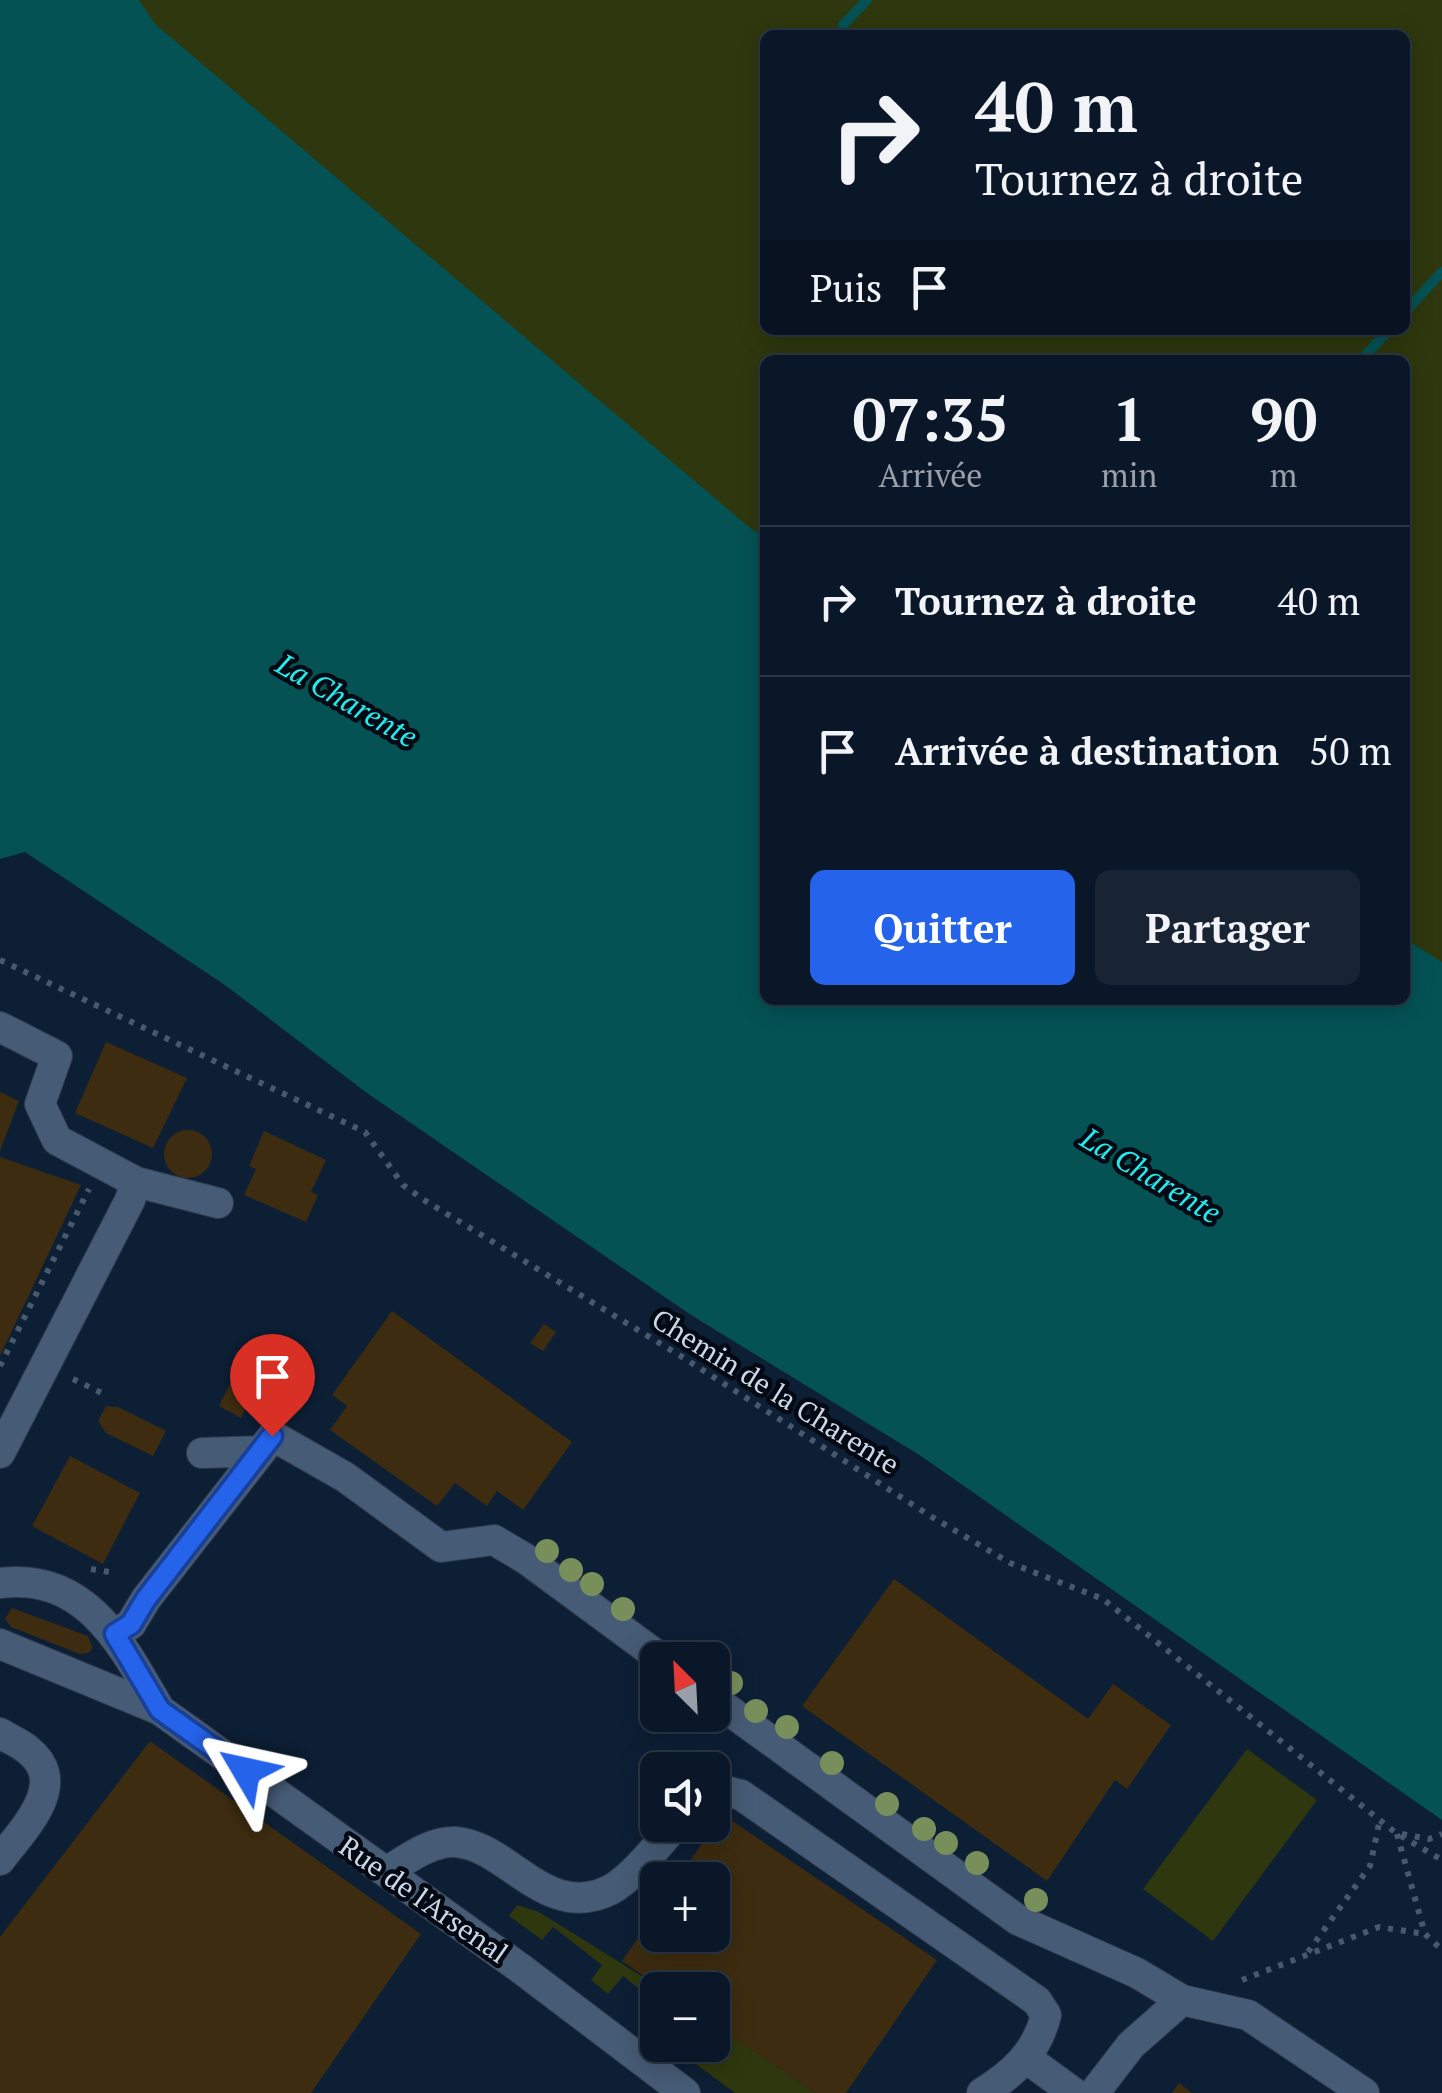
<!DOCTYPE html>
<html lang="fr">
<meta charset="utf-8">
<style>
:root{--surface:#0a1728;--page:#182434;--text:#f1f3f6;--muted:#999fa8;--line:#2a3645;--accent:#2563eb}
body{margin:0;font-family:"PT Serif",serif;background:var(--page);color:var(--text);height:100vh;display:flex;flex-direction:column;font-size:38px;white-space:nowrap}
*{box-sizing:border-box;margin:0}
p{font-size:32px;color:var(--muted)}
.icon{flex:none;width:55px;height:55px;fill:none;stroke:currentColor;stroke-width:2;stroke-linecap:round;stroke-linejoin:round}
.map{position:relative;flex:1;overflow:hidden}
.sheet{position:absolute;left:760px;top:355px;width:650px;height:650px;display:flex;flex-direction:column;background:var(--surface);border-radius:15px;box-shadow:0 5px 25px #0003,0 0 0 2px var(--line)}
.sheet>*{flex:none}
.banner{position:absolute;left:760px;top:30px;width:650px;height:305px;border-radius:15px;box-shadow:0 5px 25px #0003,0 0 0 2px var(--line);background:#0a1728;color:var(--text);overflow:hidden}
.needle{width:65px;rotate:336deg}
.buttons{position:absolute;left:640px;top:1642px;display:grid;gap:20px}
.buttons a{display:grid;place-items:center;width:90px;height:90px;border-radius:15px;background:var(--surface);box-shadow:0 5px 25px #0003,0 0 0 2px var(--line);font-size:50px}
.pin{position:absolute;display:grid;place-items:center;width:85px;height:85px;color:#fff;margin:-102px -42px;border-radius:50% 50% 50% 0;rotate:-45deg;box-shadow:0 0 10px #0007}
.pin .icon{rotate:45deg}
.me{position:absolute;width:110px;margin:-55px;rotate:306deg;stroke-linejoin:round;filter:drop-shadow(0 0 8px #0008)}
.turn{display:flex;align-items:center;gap:35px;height:210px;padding:0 50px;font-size:45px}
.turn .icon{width:130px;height:130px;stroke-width:2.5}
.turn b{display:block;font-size:70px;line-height:85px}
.then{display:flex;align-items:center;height:95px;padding:0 50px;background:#0003;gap:20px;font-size:38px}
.eta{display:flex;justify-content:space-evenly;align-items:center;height:170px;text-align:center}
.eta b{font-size:60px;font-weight:600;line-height:70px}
.button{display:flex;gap:20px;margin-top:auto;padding:20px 50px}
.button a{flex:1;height:115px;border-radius:15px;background:var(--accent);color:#fff;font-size:40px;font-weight:600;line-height:115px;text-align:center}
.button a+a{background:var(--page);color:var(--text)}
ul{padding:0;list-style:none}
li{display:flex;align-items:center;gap:30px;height:150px;padding:0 50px;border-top:2px solid var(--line)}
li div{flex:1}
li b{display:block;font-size:38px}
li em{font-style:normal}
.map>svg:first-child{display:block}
</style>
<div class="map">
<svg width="1442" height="2093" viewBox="0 0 1442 2093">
<rect width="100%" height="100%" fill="#0d1f35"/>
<path fill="#2e370d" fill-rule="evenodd" d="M 0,0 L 1442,0 L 1442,1083 L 1405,1000 L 1405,360 L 765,360 L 765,607 ZM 765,35 L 1405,35 L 1405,330 L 765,330 Z
M 1247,1749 L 1317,1800 L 1213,1941 L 1143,1889 Z
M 517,1905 L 539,1912 L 664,1990 L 658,1990 L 657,2003 L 623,1976 L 608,1994 L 591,1980 L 602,1965 L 553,1927 L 542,1940 L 509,1916 Z
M 713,2023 L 816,2093 L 735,2093 L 670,2045 L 712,2045 Z"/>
<path fill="#045254" d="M 0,0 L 139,0 L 155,24 L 749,527 L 765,537 L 765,1000 L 1405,1000 L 1405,939 L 1442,962 L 1442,1820 L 921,1456 L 691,1315 L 367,1093 L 225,985 L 25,852 L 0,859 Z"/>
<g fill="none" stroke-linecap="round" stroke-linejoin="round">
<path stroke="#045254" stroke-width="10" d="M 843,25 L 867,0
M 1405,312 L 1442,272
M 1361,360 L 1389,330"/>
</g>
<path fill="#3d2c10" d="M 106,1042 L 187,1078 L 153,1148 L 75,1113 Z
M 0,1092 L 19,1101 L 0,1151 Z
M164 1154a24 24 0 1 1 48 0a24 24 0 1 1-48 0Z
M 264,1131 L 326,1160 L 311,1192 L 318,1195 L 306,1222 L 244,1195 L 256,1169 L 249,1166 Z
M 0,1157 L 81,1185 L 0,1356 Z
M 392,1311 L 572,1442 L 523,1510 L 497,1491 L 487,1506 L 455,1483 L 437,1506 L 330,1430 L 347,1406 L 332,1395 Z
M 544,1324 L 556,1332 L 543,1351 L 530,1343 Z
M 253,1337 L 275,1349 L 241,1418 L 219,1406 Z
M 106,1406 L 118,1407 L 166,1431 L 153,1456 L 106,1433 L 98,1421 Z
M 70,1456 L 140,1493 L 103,1564 L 32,1526 Z
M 894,1579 L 1088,1719 L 1113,1684 L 1171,1725 L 1127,1789 L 1115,1780 L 1047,1881 L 802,1706 Z
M 12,1608 L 88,1636 L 93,1648 L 88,1653 L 80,1654 L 11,1627 L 5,1619 Z
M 150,1741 L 421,1934 L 311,2093 L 0,2093 L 0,1937 Z
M 722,1814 L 937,1960 L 846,2093 L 816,2093 L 712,2023 L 712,1990 L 664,1990 L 622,1961 L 658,1909 L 658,1935 L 712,1935 L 712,1880 L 677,1880 Z
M 1179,2083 L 1192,2093 L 1172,2093 Z"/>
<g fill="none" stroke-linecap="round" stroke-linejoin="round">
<g stroke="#313a4d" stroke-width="32">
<path id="minor" d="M 0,1027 L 57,1056 L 40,1104 L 57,1140 L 136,1182
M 0,1453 L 130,1200 L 136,1182 L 218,1203
M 202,1453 L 260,1451
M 0,1583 C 87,1572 123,1646 160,1710 L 0,1644
M 115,1634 L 131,1624 L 146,1599 L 273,1436 L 345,1477 L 441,1547 L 494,1540 L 526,1559 L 663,1660
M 712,1698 L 1018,1920 L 1137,1973 L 1182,2000
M 160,1710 L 520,1968 L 685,2093
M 0,1733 C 9,1739 20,1743 28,1750 C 71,1784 22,1830 0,1860
M 712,1794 L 722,1790 L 741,1795 L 1037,2001 L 1046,2015 C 1037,2052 1013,2074 982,2093
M 386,1872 C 406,1860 430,1841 455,1842 C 508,1845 546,1922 610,1890 C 632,1879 659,1843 676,1825
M 1026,2058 L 1074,2093
M 1094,2093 L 1131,2045 L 1182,2000 L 1248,2015 L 1364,2093"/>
</g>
<path stroke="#48596c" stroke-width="6" stroke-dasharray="5 8" stroke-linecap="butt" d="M 0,960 L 365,1132 L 403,1185 L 424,1200 L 684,1358 L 932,1517 L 1010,1563 L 1103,1599 L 1396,1833 L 1442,1860
M 0,1366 L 89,1189
M 73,1379 L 106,1395
M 91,1569 L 109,1572
M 1397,1834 L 1425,1934 L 1442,1950
M 1402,1834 L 1429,1839 L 1442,1834
M 1308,1952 L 1370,1866 L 1380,1819
M 1242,1980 L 1379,1927 L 1425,1934"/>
<use href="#minor" stroke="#465b75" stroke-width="30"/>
</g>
<g fill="#798f5b">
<circle cx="547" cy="1551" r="12"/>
<circle cx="571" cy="1570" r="12"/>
<circle cx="592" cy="1584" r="12"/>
<circle cx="623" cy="1609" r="12"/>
<circle cx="731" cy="1683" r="12"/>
<circle cx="756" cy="1711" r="12"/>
<circle cx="787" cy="1727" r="12"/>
<circle cx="832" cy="1763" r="12"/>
<circle cx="887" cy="1804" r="12"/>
<circle cx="924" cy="1829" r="12"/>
<circle cx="946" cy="1843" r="12"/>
<circle cx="977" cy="1863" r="12"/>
<circle cx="1036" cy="1900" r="12"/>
</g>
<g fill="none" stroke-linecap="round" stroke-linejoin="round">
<g stroke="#184099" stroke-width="25">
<path id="route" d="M 246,1771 L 160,1710 L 115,1634 L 131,1624 L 146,1599 L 272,1436"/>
</g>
<use href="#route" stroke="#2563eb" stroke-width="18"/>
</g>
<g text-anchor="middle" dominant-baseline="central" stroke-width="9" stroke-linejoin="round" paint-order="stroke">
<g font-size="28" fill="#ccd8e7" stroke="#030912">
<text transform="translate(776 1391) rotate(32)">Chemin de la Charente</text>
<text transform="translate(424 1899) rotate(35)">Rue de l'Arsenal</text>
</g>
<g font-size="30" font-style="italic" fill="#22eaed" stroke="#030912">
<text transform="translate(347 700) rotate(30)">La Charente</text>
<text transform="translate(1151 1175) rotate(31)">La Charente</text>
</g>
</g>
</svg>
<div class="buttons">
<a><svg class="needle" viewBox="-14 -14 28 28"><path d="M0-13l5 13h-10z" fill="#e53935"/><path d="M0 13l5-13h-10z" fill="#999fa8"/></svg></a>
<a><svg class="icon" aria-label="sound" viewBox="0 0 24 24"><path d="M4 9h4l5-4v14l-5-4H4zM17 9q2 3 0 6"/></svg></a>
<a>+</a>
<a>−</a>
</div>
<div class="pin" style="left:272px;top:1436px;background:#d93025"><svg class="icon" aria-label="arrive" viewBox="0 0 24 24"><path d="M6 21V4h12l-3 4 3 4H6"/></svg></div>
<svg class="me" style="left:246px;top:1771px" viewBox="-20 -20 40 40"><path d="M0-17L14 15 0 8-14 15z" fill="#2563eb" stroke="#fff" stroke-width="4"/></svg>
<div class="banner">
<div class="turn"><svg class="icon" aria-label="right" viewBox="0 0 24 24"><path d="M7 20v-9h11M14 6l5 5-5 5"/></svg><div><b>40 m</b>Tournez à droite</div></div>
<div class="then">Puis<svg class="icon" aria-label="arrive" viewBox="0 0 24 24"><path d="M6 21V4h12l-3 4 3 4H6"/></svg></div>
</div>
<section class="sheet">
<div class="eta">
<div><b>07:35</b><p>Arrivée</p></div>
<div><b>1</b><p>min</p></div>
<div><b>90</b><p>m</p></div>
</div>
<ul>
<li><svg class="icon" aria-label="right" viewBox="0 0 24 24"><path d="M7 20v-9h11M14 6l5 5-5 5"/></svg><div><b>Tournez à droite</b></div><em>40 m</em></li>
<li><svg class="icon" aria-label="arrive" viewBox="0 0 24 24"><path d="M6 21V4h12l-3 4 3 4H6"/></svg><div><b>Arrivée à destination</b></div><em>50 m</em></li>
</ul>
<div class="button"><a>Quitter</a><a>Partager</a></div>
</section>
</div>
